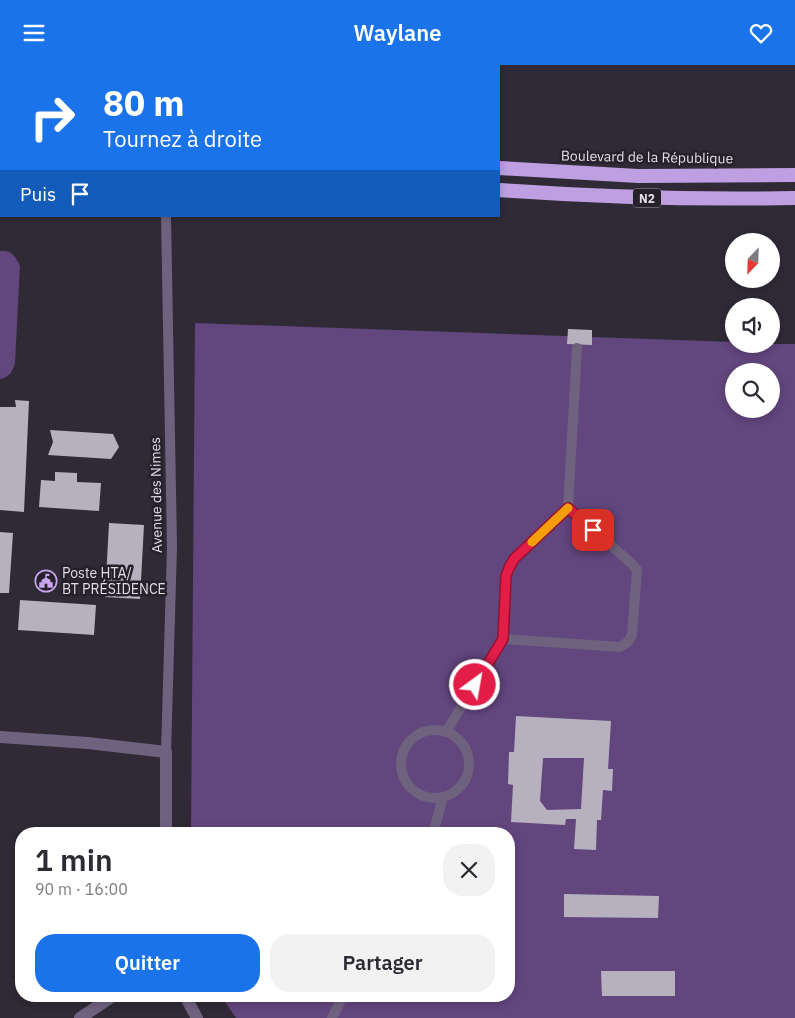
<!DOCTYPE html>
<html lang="fr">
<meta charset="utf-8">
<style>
:root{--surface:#fff;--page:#f2f2f3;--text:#2b2b33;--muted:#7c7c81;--accent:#1a73e8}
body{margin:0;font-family:"IBM Plex Sans",sans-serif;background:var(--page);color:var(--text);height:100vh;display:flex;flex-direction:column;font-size:19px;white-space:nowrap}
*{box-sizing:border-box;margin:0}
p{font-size:16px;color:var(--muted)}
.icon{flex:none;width:28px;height:28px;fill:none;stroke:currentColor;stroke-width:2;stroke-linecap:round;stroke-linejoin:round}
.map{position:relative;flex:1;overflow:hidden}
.drawer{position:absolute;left:15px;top:762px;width:500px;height:175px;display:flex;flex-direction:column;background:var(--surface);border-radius:20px;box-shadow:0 2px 8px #0003}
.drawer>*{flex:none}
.hud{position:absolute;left:0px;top:0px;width:500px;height:152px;box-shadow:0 2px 8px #0003;background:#1a73e8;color:#fff;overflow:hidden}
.needle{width:32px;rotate:203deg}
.buttons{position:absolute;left:725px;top:168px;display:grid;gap:10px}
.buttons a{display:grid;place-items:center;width:55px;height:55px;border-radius:50%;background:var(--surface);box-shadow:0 2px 8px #0003;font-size:25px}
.pin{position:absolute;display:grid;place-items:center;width:42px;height:42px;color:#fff;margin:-21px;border-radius:10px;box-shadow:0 2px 8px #0006}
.me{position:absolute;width:55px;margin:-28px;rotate:32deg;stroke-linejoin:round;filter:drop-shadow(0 0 4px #0008)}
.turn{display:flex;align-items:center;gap:18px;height:105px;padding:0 20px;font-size:22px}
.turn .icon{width:65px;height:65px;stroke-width:2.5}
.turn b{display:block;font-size:35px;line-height:42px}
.then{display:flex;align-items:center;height:48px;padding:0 20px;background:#0003;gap:10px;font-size:19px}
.round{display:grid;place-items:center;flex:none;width:52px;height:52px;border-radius:20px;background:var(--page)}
.head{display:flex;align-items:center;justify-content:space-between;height:85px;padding:0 20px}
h1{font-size:30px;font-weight:600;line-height:38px}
.primary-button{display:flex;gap:10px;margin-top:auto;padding:10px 20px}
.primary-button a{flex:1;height:58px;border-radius:20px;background:var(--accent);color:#fff;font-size:20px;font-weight:600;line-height:58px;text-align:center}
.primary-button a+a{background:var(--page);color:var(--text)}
header{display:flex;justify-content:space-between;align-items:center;height:65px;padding:0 20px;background:var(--accent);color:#fff;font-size:22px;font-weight:600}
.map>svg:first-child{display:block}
</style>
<header><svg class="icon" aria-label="menu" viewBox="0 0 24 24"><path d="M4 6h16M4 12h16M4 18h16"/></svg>Waylane<svg class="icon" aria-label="heart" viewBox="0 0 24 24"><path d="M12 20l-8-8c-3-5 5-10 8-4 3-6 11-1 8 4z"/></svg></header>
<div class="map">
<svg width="795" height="953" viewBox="0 0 795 953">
<rect width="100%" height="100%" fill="#2f2a35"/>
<path fill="#62467e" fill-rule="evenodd" d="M 0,186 C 12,185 15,191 20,201 L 15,298 C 13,306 9,313 0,314 Z
M 195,258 L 734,277 L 734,279 L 795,279 L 795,953 L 236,953 L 221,931 L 509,931 L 509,769 L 191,769 ZM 734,306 L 771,306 L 771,344 L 734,344 Z"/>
<path fill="#b7b1bf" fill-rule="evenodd" d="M 568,264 L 592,265 L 592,280 L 567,279 Z
M 15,335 L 29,336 L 24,447 L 0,445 L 0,342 L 16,342 Z
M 50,365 L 113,369 L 119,382 L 111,394 L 48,390 L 53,377 Z
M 55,407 L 77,408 L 77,417 L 101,418 L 99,446 L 39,442 L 41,415 L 55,416 Z
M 109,458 L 144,460 L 140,534 L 105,532 Z
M 0,467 L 13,468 L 9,528 L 0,528 Z
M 20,535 L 96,540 L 94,570 L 18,565 Z
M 516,651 L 611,656 L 608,704 L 613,704 L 612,726 L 603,725 L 601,755 L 597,755 L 596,785 L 574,784 L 576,754 L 566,754 L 565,760 L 511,757 L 513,720 L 508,719 L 509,687 L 514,687 ZM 543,693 L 584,693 L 581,744 L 547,745 L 540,736 Z
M 564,829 L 659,831 L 658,853 L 564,852 Z
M 601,906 L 675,906 L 675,931 L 602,931 Z"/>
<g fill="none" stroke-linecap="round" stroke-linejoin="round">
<path stroke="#6f627f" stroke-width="10" d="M 166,151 L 172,482 L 166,687
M 503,574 L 620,582 L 628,577 L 632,570 L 637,505 L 631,498 L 568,443
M401 699a34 34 0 1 1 68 0a34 34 0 1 1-68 0Z
M 446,667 L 503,574 L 507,511 L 514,494 L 568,443 L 577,283
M 433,769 L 443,732
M 332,953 L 343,931"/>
<path stroke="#6f627f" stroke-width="12" d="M 0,672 L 88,678 L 166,687 L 166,769
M 185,931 L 197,953
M 80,953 L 113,931"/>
<path stroke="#be9fe1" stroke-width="14" d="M 0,79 L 1,79
M 499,103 L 638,111 L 795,110
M 0,105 L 1,105
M 499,125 C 598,132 696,135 795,133"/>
</g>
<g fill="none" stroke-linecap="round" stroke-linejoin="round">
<g stroke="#92132f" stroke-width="12">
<path id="route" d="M 475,620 L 503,574 L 506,511 L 509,503 L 514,494 L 568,443 L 593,465"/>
</g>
<use href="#route" stroke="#e11d48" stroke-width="9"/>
<path stroke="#f59e0b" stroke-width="9" d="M 532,477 L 568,443"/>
</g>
<defs>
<g id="civic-ring" transform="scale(1.125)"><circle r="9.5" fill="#26212b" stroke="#c8a6ef" stroke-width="1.5"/><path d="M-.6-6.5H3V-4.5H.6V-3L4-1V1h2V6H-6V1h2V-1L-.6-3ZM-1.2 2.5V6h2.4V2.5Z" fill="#c8a6ef"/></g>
</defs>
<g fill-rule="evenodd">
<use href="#civic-ring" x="46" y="516"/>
</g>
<g text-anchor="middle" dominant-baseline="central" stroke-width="5" stroke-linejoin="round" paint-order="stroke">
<rect fill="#26212b" stroke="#a8a5ac" stroke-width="1" x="633" y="123.5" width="28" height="19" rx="4"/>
<g font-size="12" font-weight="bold" fill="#e0dde4">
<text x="647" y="133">N2</text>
</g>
<g font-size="14" fill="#e0dde4" stroke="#26212b">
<text transform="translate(647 92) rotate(1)">Boulevard de la République</text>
<text transform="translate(156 430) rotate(-91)">Avenue des Nimes</text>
</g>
<g font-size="14" fill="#e0dde4" stroke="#26212b" text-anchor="start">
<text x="62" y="508">Poste HTA/<tspan x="62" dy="16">BT PRÉSIDENCE</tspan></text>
</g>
</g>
</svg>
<div class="buttons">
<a><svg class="needle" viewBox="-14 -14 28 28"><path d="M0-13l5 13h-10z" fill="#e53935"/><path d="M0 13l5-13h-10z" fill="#7c7c81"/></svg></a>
<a><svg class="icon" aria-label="sound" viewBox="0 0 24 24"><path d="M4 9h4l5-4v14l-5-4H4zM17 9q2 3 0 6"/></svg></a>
<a><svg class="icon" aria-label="search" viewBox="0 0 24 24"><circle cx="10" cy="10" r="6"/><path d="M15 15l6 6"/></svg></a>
</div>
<div class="pin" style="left:593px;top:465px;background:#d93025"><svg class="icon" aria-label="arrive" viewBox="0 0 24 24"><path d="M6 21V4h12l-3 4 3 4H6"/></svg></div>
<svg class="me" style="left:475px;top:620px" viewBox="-20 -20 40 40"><circle r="17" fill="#e11d48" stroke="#fff" stroke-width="3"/><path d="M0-11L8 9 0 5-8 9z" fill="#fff"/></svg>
<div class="hud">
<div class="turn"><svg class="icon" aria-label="right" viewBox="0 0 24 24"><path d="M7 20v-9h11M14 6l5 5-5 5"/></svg><div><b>80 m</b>Tournez à droite</div></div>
<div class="then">Puis<svg class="icon" aria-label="arrive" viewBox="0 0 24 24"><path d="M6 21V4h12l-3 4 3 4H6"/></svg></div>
</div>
<section class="drawer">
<div class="head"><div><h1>1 min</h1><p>90 m · 16:00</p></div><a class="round"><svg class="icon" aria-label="close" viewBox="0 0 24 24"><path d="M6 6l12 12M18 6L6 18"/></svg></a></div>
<div class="primary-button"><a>Quitter</a><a>Partager</a></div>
</section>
</div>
